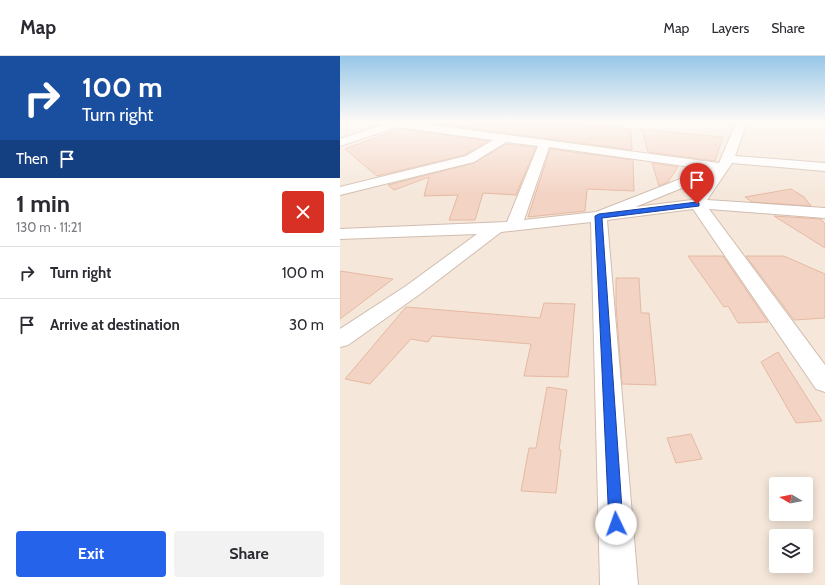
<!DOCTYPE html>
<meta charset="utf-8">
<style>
:root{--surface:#fff;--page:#f2f2f3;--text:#2b2b33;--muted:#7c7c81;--line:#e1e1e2;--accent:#2563eb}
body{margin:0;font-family:Cabin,sans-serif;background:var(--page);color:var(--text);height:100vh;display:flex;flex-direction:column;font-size:15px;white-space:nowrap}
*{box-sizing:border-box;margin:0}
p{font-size:13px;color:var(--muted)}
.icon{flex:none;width:22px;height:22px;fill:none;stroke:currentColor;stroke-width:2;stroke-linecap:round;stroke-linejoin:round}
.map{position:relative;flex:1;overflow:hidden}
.side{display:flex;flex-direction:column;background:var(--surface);width:340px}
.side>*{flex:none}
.hud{background:#1a4fa0;color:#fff;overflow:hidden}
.needle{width:26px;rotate:280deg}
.controls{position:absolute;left:429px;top:421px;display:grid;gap:8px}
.controls a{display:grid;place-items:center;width:44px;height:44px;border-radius:4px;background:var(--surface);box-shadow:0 2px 10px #0003;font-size:20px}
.pin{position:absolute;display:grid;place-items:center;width:34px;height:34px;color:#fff;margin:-41px -17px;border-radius:50% 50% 50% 0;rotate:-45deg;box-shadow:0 0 4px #0007}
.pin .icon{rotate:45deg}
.me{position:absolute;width:44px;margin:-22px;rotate:357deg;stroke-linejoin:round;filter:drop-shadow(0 0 3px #0008)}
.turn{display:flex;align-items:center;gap:14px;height:84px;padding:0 16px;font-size:18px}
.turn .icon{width:52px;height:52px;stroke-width:2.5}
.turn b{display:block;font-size:28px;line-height:34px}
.then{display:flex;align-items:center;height:38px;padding:0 16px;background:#0003;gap:8px;font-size:15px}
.round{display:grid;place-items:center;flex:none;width:42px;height:42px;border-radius:4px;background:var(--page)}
.head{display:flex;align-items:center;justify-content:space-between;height:68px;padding:0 16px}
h1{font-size:24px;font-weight:700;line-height:30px}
.button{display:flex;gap:8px;margin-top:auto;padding:8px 16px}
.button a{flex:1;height:46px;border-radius:4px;background:var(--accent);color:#fff;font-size:16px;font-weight:700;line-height:46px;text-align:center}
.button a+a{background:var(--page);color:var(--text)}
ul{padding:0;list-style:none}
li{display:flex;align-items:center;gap:12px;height:52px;padding:0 16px;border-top:1px solid var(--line)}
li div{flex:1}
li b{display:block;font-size:15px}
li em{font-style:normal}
header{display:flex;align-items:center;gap:24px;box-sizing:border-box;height:56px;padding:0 20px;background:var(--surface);border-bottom:1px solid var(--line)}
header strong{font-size:19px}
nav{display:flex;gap:22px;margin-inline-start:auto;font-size:14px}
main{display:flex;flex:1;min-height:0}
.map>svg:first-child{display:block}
</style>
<header>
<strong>Map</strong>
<nav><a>Map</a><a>Layers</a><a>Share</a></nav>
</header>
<main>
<section class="side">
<div class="hud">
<div class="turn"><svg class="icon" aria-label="right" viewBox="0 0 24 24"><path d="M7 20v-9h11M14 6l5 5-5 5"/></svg><div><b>100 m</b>Turn right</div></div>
<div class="then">Then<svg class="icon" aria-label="arrive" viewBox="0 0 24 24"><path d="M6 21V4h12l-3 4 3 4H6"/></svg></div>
</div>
<div class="head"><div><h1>1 min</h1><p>130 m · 11:21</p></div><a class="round" style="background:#d93025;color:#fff"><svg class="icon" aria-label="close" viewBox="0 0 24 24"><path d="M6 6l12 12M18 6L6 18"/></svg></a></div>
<ul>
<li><svg class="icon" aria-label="right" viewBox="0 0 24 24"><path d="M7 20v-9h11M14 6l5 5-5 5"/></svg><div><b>Turn right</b></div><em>100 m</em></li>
<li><svg class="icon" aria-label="arrive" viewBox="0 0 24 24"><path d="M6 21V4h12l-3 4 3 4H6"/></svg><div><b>Arrive at destination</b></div><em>30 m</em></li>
</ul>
<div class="button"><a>Exit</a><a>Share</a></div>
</section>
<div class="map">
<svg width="485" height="529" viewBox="0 0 485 529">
<rect width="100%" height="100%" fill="#fdf5ec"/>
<path fill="#f5e7da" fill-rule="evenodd" d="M 0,65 L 485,65 L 485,529 L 0,529 ZM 436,428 L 466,428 L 466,458 L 436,458 ZM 436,480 L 466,480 L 466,510 L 436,510 Z"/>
<path fill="#f3d3c3" stroke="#e6b9a3" d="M 85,65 L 213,65 L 259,71 L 261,70 L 291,73 L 292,94 L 82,66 Z
M 59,73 L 63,73 L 149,85 L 125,99 L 37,120 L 5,93 Z
M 299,73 L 383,81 L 375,105 L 308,96 L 302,75 Z
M 166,88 L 196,91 L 176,139 L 143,137 L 135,164 L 109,164 L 118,139 L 84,140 L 89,121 L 54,134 L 48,129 L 134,107 Z
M 210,93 L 293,104 L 294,135 L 247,133 L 245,155 L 188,161 Z
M 312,107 L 338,111 L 328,126 L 319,130 Z
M 451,133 L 464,141 L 471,150 L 412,146 L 405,141 Z
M 434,160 L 481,163 L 485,168 L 485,192 Z
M 348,200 L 383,200 L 428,266 L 398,267 L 388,250 L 384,251 Z
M 406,200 L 444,200 L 485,218 L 485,262 L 454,264 Z
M 0,215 L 53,223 L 0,263 Z
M 276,222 L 299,222 L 301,257 L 309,257 L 316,329 L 282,328 L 276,249 Z
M 204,247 L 235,248 L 228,321 L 184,320 L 191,288 L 92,280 L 88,286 L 71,283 L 30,328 L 5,323 L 66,251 L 200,262 Z
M 438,296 L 482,365 L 456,367 L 421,306 Z
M 207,331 L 227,334 L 219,394 L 221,394 L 216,437 L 181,435 L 189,392 L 196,392 Z
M 351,378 L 362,403 L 336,407 L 327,382 Z"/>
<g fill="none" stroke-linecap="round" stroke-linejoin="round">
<g stroke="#d1bdb0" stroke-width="2">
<path id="minor" d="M 33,65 L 62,65 L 379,107 L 397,65 L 407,65 L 395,100 L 485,107 L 485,115 L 392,107 L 367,144 L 485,152 L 485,162 L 369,153 L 485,309 L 485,336 L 476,333 L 353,153 L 267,164 L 298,529 L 260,529 L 251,166 L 161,176 L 80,238 L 8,289 L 0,291 L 0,273 L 66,230 L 137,178 L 0,183 L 0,173 L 167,166 L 198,90 L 166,86 L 134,106 L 0,139 L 0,131 L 126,100 L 153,84 L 57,71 L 0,90 L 0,83 L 42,69 L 34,67 ZM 209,91 L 366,113 L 256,156 L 184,164 ZM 369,121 L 352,144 L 295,151 Z"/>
</g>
<use href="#minor" fill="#fff" fill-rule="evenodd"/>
</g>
<linearGradient id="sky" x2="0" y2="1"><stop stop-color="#97c7e8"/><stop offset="0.47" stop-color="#fefaf6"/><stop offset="1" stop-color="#fefaf6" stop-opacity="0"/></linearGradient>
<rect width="485" height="139" fill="url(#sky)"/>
<path fill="#2563eb" stroke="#184099" d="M 357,146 L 359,147 L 359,150 L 262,162 L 283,468 L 281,472 L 276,474 L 271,472 L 269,468 L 255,160 L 259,158 Z"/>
</svg>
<div class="controls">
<a><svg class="needle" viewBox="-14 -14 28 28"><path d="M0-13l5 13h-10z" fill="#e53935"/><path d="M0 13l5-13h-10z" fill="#7c7c81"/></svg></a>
<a><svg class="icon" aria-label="layers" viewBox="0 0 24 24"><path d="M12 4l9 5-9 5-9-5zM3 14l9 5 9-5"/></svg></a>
</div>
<div class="pin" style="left:357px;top:148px;background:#d93025"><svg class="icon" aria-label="arrive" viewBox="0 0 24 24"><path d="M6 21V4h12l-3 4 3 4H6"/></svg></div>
<svg class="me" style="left:276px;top:468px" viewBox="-20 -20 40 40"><circle r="19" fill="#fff"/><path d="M0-13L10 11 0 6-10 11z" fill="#2563eb"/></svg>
</div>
</main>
